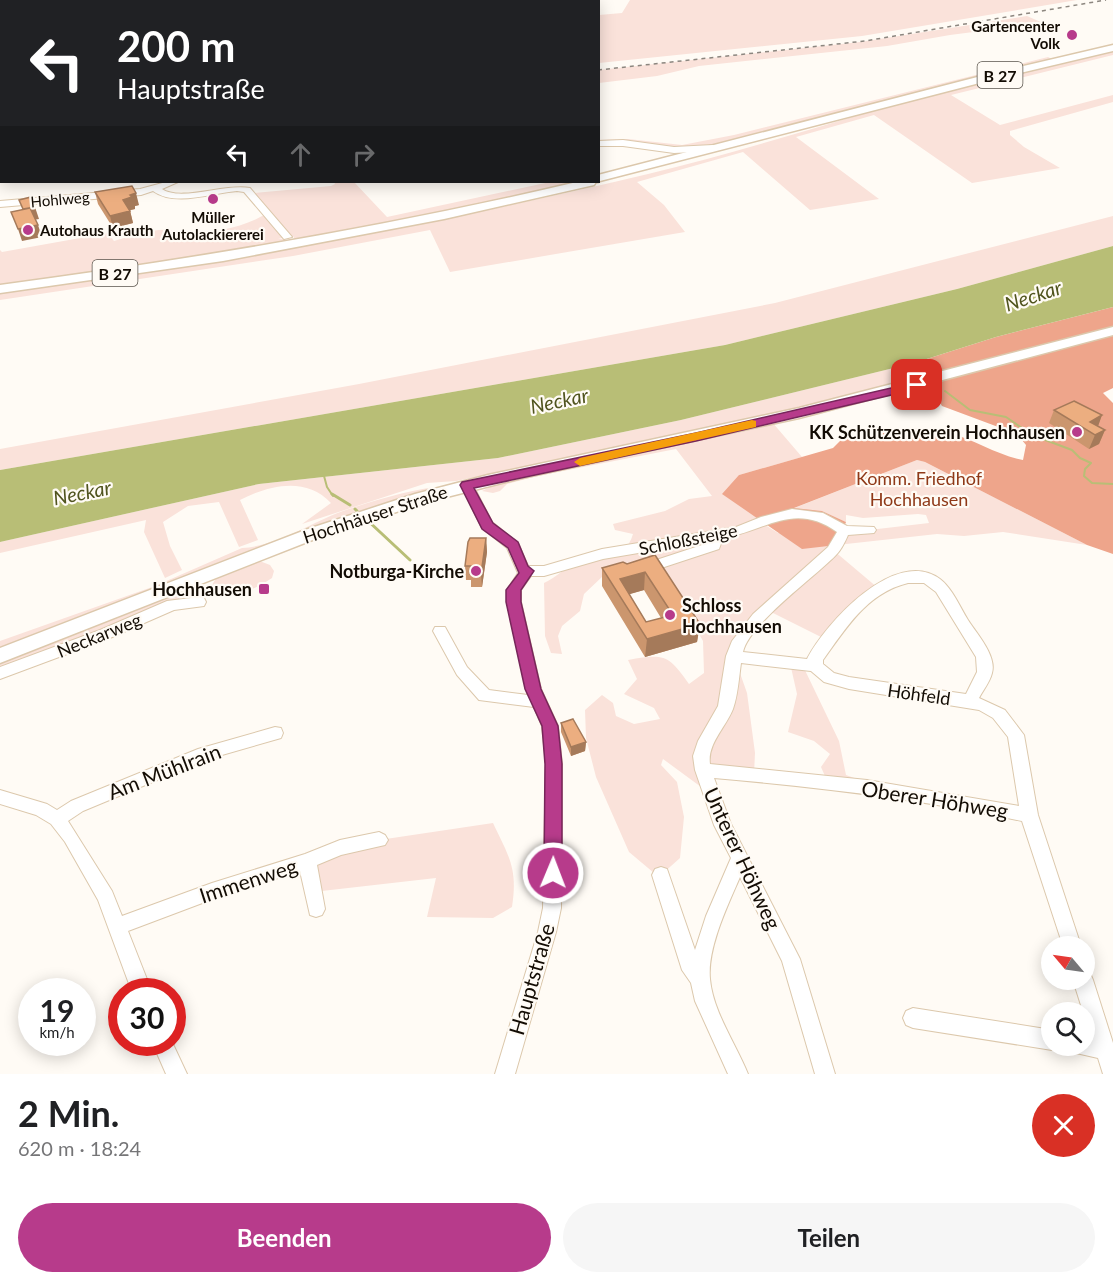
<!DOCTYPE html>
<html lang="de">
<meta charset="utf-8">
<style>
:root{--surface:#fff;--page:#f6f6f6;--text:#202124;--muted:#757577;--accent:#b73b8b}
body{margin:0;font-family:Lato,sans-serif;background:var(--page);color:var(--text);height:100vh;display:flex;flex-direction:column;font-size:22px;white-space:nowrap}
*{box-sizing:border-box;margin:0}
p{font-size:20px;color:var(--muted)}
.icon{flex:none;width:33px;height:33px;fill:none;stroke:currentColor;stroke-width:2;stroke-linecap:round;stroke-linejoin:round}
.map{position:relative;height:1074px;overflow:hidden}
.drawer{display:flex;flex-direction:column;background:var(--surface);flex:1}
.drawer>*{flex:none}
.banner{position:absolute;left:0px;top:0px;width:600px;height:183px;box-shadow:0 3px 15px #0003;background:#202124;color:#fff;overflow:hidden}
.needle{width:39px;rotate:299deg}
.buttons{position:absolute;left:1041px;top:936px;display:grid;gap:12px}
.buttons a{display:grid;place-items:center;width:54px;height:54px;border-radius:50%;background:var(--surface);box-shadow:0 3px 15px #0003;font-size:30px}
.speed{position:absolute;left:18px;top:978px;display:flex;gap:12px;font-size:30px;font-weight:700;text-align:center}
.speed>*{display:grid;place-content:center;width:78px;height:78px;border-radius:50%;background:var(--surface);box-shadow:0 3px 15px #0003;line-height:1}
.speed small{font-size:15px;font-weight:400}
.speed .limit{border:9px solid #d22;background:#fff;color:#111}
.pin{position:absolute;display:grid;place-items:center;width:51px;height:51px;color:#fff;margin:-26px;border-radius:12px;box-shadow:0 3px 9px #0006}
.me{position:absolute;width:66px;margin:-33px;rotate:1deg;stroke-linejoin:round;filter:drop-shadow(0 0 4px #0008)}
.turn{display:flex;align-items:center;gap:21px;height:126px;padding:0 18px;font-size:27px}
.turn .icon{width:78px;height:78px;stroke-width:2.5}
.turn b{display:block;font-size:42px;line-height:51px}
.lanes{display:flex;align-items:center;height:57px;padding:0 18px;background:#0003;justify-content:center;gap:30px;direction:ltr}
.lanes .off{opacity:.35}
.round{display:grid;place-items:center;flex:none;width:63px;height:63px;border-radius:32px;background:var(--page)}
.summary{display:flex;align-items:center;justify-content:space-between;height:102px;padding:0 18px}
h1{font-size:36px;font-weight:700;line-height:45px}
.action{display:flex;gap:12px;margin-top:auto;padding:12px 18px}
.action a{flex:1;height:69px;border-radius:36px;background:var(--accent);color:#fff;font-size:24px;font-weight:700;line-height:69px;text-align:center}
.action a+a{background:var(--page);color:var(--text)}
.map>svg:first-child{display:block}
</style>
<div class="map">
<svg width="1113" height="1074" viewBox="0 0 1113 1074">
<rect width="100%" height="100%" fill="#fffbf5"/>
<path fill="#fae2da" d="M 630,0 L 1077,0 L 862,36 L 599,63 L 599,15 L 622,13 Z
M 1027,16 L 1043,23 L 950,35 L 887,46 L 699,66 L 657,76 L 599,83 L 599,70 L 860,42 Z
M 1113,50 L 1113,55 L 951,95 L 1000,125 L 1113,95 L 1113,102 L 1010,131 L 1010,135 L 1024,147 L 1060,168 L 972,183 L 874,115 L 796,137 L 879,199 L 810,210 L 743,152 L 637,182 L 664,205 L 685,232 L 450,272 L 430,230 L 293,256 L 0,300 L 0,292 C 218,264 434,225 648,174 C 722,156 795,134 869,112 C 949,88 1031,70 1113,50 Z
M 1048,57 L 1054,60 L 718,145 L 686,150 L 599,143 L 598,140 L 628,139 L 682,145 L 734,135 Z
M 334,182 L 354,182 L 387,217 L 550,182 L 572,182 C 482,208 387,224 295,240 L 293,236 L 278,239 L 285,239 L 287,243 L 274,245 L 0,286 L 0,250 L 2,252 L 108,233 L 114,241 C 136,235 167,222 188,236 C 214,231 245,228 267,213 L 253,193 L 331,186 L 335,184 Z
M 1113,216 L 1113,246 L 957,289 L 725,345 L 0,470 L 0,449 L 359,384 L 775,303 Z
M 914,363 L 924,380 L 573,457 L 456,481 L 427,483 L 302,524 L 331,503 C 306,476 269,485 240,500 L 258,540 L 239,547 L 219,502 L 188,506 L 163,522 L 170,546 L 182,570 L 165,578 L 144,532 L 146,520 L 0,553 L 0,542 L 259,484 L 498,458 L 681,420 Z
M 772,422 L 802,457 L 739,475 L 759,521 L 778,533 L 869,530 L 929,523 L 926,515 L 918,514 L 863,518 L 846,515 L 846,522 L 822,511 L 792,509 L 917,460 L 925,462 L 1087,545 L 1003,532 L 964,536 L 937,534 L 837,545 L 833,550 L 878,588 L 829,641 L 767,610 L 734,656 L 747,693 L 755,753 L 754,774 L 703,770 L 712,795 L 663,759 L 661,765 L 677,782 L 684,817 L 680,858 L 661,875 L 654,873 L 629,852 L 596,777 L 586,738 L 585,710 L 602,695 L 613,703 L 616,716 L 634,724 L 660,719 L 654,708 L 624,694 L 637,679 L 628,660 C 664,654 668,654 689,684 L 704,673 L 703,641 L 659,563 L 603,576 L 584,594 L 580,611 L 562,626 L 558,636 L 562,654 L 551,653 L 545,636 L 544,583 C 556,577 565,569 576,561 C 595,548 625,564 633,534 L 615,530 L 613,524 L 665,511 L 689,499 L 712,496 L 676,449 L 537,476 L 507,484 L 500,491 L 493,493 L 482,491 L 500,482 Z
M 434,487 L 198,578 L 208,592 L 199,602 L 172,605 L 0,673 L 0,641 L 155,586 L 242,548 C 278,546 310,523 343,511 C 372,501 403,492 434,487 Z
M 257,560 L 270,565 L 274,571 L 272,578 C 259,587 221,608 212,585 L 218,575 Z
M 790,663 L 802,664 L 839,741 L 846,775 L 890,791 L 828,783 L 821,767 L 830,754 L 814,741 L 788,732 L 797,694 Z
M 493,823 C 509,857 518,868 512,907 L 493,918 L 427,917 L 436,878 L 313,892 L 307,861 L 379,840 Z"/>
<path fill="#eea58b" d="M 1113,307 L 1113,388 L 1103,393 L 1113,403 L 1113,554 L 1087,545 L 925,462 L 917,460 L 794,508 L 822,511 L 846,522 L 837,545 L 802,549 L 722,494 L 739,475 L 833,448 L 841,440 C 877,433 913,423 950,433 C 975,440 997,455 1023,460 L 1026,445 L 1017,434 L 942,406 L 914,363 L 996,337 Z"/>
<path fill="#b8be76" d="M 1113,246 L 1113,307 L 996,337 L 914,363 L 681,420 L 498,458 L 259,484 L 0,542 L 0,470 L 725,345 L 957,289 Z"/>
<g fill="none" stroke-linecap="round" stroke-linejoin="round">
<path stroke="#b8be76" stroke-width="2" d="M 907,361 L 927,377
M 945,391 L 970,410 L 1006,417 L 1032,435 L 1072,450 L 1080,458 L 1091,463 L 1085,469 L 1084,476 L 1092,483 L 1113,484
M 324,476 L 327,487 L 333,496"/>
<path stroke="#b8be76" stroke-width="3" d="M 332,494 L 350,505
M 355,509 L 357,511
M 366,519 L 410,560"/>
<g stroke="#dcc8ac" stroke-width="2">
<path id="minor" d="M 623,140 L 674,147 L 713,145 L 717,148 L 713,151 L 674,153 L 623,146 L 598,146 L 598,141 Z
M 0,161 L 2,161 L 2,167 L 0,167 Z
M 166,182 L 178,182 L 162,189 C 181,202 225,183 250,188 L 292,237 L 284,239 L 244,192 L 237,191 C 212,193 175,207 153,191 L 141,195 L 0,207 L 0,201 L 140,189 Z
M 467,481 L 473,485 L 492,522 L 518,543 L 528,566 L 544,566 L 602,549 L 736,527 L 761,517 L 792,509 L 823,513 L 847,526 L 874,527 L 876,530 L 874,533 L 848,535 C 845,542 841,550 836,555 C 816,576 748,625 743,652 L 807,659 C 825,624 895,546 940,579 C 952,588 960,607 968,620 C 977,634 997,656 992,673 C 990,682 983,690 979,698 L 1005,710 L 1024,735 L 1038,815 L 1081,946 L 1063,946 L 1022,821 C 921,799 818,787 714,778 L 731,824 L 800,959 L 835,1074 L 815,1074 L 782,961 L 740,877 C 728,905 707,948 710,979 C 713,1012 736,1044 748,1074 L 728,1074 L 695,1001 L 691,983 L 682,970 L 652,875 L 655,869 L 661,867 L 667,869 L 695,950 L 706,916 L 731,858 L 714,825 L 695,770 L 693,756 L 698,741 L 718,706 L 726,656 L 732,641 L 753,614 L 828,547 L 837,532 C 794,501 766,531 723,538 L 719,549 L 643,574 L 636,569 L 638,566 L 708,543 L 709,541 L 603,559 L 544,576 L 531,576 L 521,590 L 521,602 L 541,689 L 558,726 L 562,764 L 561,908 L 556,932 L 515,1074 L 495,1074 L 538,932 L 543,908 L 546,764 L 542,726 L 534,707 L 479,700 L 457,675 L 433,631 L 435,627 L 445,627 L 467,667 L 489,690 L 528,695 L 507,602 L 507,590 L 518,573 L 507,548 L 482,528 L 461,485 ZM 908,583 L 924,583 L 936,592 L 976,657 L 977,672 L 966,694 L 849,677 L 834,673 L 823,664 L 823,660 C 846,628 867,593 908,583 ZM 741,663 L 811,671 L 824,682 L 849,689 L 979,710 L 993,718 L 1008,737 L 1019,806 L 867,780 L 710,764 C 707,744 726,727 733,709 C 738,695 739,677 741,663 Z
M 199,597 L 204,598 L 206,602 L 204,606 L 174,610 L 110,638 L 0,679 L 0,667 L 100,630 L 167,601 Z
M 275,727 L 281,728 L 283,733 L 281,738 L 208,759 L 83,811 L 68,821 L 112,891 L 122,916 L 212,883 L 305,854 L 340,840 L 379,832 L 385,835 L 388,840 L 385,845 L 341,855 L 317,865 L 325,909 L 322,915 L 316,917 L 310,915 L 300,871 L 213,899 L 128,931 L 152,992 L 132,992 L 98,900 L 65,842 L 51,824 L 36,815 L 0,804 L 0,790 L 47,804 L 57,810 L 71,801 L 198,749 Z
M 1084,971 L 1090,973 L 1093,980 L 1113,1043 L 1113,1074 L 1103,1074 L 1098,1058 L 1076,1053 L 1073,1046 L 1084,1046 L 1084,1036 L 1091,1037 L 1073,980 L 1084,980 Z
M 913,1008 L 1052,1030 L 1052,1046 L 1060,1046 L 1052,1050 L 913,1028 L 906,1025 L 903,1018 L 906,1011 Z
M 152,1042 L 172,1042 L 187,1074 L 166,1074 Z"/>
</g>
<g stroke="#dcc8ac" stroke-width="3">
<path id="major" d="M 1113,45 L 1113,51 L 995,79 L 596,182 L 594,185 L 444,219 L 223,261 L 0,293 L 0,285 C 194,259 387,227 577,182 L 598,182 L 598,175 L 989,74 Z
M 1113,327 L 1113,335 L 799,418 L 522,478 L 427,502 L 320,537 L 0,663 L 0,648 L 308,529 L 415,494 L 488,475 L 799,408 Z"/>
</g>
<use href="#minor" fill="#fff" fill-rule="evenodd"/>
<use href="#major" fill="#fff" fill-rule="evenodd"/>
<path stroke="#8c867f" stroke-width="1.5" stroke-dasharray="4 4" stroke-linecap="butt" d="M 598,70 L 865,41 L 1106,0"/>
</g>
<path fill="#cb966e" fill-rule="evenodd" d="M 95,192 L 139,205 L 135,206 L 135,209 L 130,210 L 133,223 L 113,228 L 98,204 Z
M 1054,410 L 1102,415 L 1098,426 L 1105,430 L 1099,444 L 1089,449 L 1049,423 Z
M 486,538 L 487,552 L 482,587 L 471,587 L 471,580 L 466,580 L 465,566 Z
M 655,555 L 700,624 L 697,642 L 645,657 L 602,586 L 602,568 L 627,564 ZM 644,590 L 661,618 L 646,622 L 629,594 Z
M 561,723 L 586,742 L 585,751 L 571,756 L 561,732 Z"/>
<path fill="#a57a5a" d="M 136,193 L 139,205 L 135,206 L 135,209 L 126,211 L 123,200 L 130,195 Z
M 35,207 L 39,219 L 27,221 L 23,209 Z
M 130,211 L 133,223 L 113,228 L 110,216 Z
M 38,225 L 42,237 L 22,241 L 18,229 Z
M 1102,415 L 1097,429 L 1090,422 Z
M 1105,430 L 1099,444 L 1089,449 L 1095,435 Z
M 486,538 L 487,552 L 482,587 L 481,574 Z
M 645,572 L 644,590 L 620,597 L 620,579 Z
M 700,624 L 697,642 L 645,657 L 647,639 Z
M 586,742 L 585,751 L 571,756 L 571,747 Z"/>
<path fill="#ecae80" stroke="#a57a5a" stroke-width="1.5" fill-rule="evenodd" d="M 132,186 L 136,193 L 130,195 L 132,197 L 123,200 L 130,211 L 110,216 L 95,192 Z
M 31,197 L 35,207 L 23,209 L 19,200 Z
M 30,208 L 38,225 L 18,229 L 11,212 Z
M 1074,401 L 1102,415 L 1090,422 L 1105,430 L 1095,435 L 1054,410 Z
M 470,538 L 486,538 L 481,574 L 470,574 L 471,566 L 465,566 L 468,542 Z
M 655,555 L 700,624 L 647,639 L 602,568 L 623,562 L 627,564 ZM 645,572 L 673,615 L 646,622 L 620,579 Z
M 573,719 L 586,742 L 571,747 L 561,723 Z"/>
<path fill="#b73b8b" stroke="#77265a" stroke-width="1.5" d="M 917,382 L 922,385 L 921,388 L 696,441 L 474,488 L 493,523 L 518,542 L 528,566 L 534,571 L 521,590 L 521,602 L 541,689 L 558,726 L 562,764 L 562,873 L 559,879 L 553,881 L 546,879 L 544,873 L 545,764 L 542,726 L 525,689 L 506,602 L 506,590 L 519,573 L 508,548 L 482,529 L 460,485 L 462,482 L 696,433 Z"/>
<path fill="#f59e0b" d="M 752,420 L 756,421 L 756,427 L 580,466 L 574,462 L 580,458 Z"/>
<g fill="#b73b8b" stroke="#fffbf5" stroke-width="2">
<circle cx="1072" cy="35" r="6"/>
<circle cx="213" cy="199" r="6"/>
<circle cx="28" cy="230" r="6"/>
<circle cx="1077" cy="432" r="6"/>
<circle cx="476" cy="571" r="6"/>
<rect x="258" y="583" width="12" height="12" rx="3"/>
<circle cx="670" cy="615" r="6"/>
</g>
<g text-anchor="middle" dominant-baseline="central" stroke-width="4.5" stroke-linejoin="round" paint-order="stroke">
<g font-size="15" font-weight="bold" fill="#130c04" stroke="#fffbf5" text-anchor="end">
<text x="1060" y="26">Gartencenter<tspan x="1060" dy="17">Volk</tspan></text>
<text x="213" y="217" text-anchor="middle">Müller<tspan x="213" dy="17">Autolackiererei</tspan></text>
<text x="40" y="230" text-anchor="start">Autohaus Krauth</text>
</g>
<g font-size="15" fill="#130c04" stroke="#fffbf5">
<text transform="translate(60 199) rotate(-5)">Hohlweg</text>
</g>
<g fill="#fffbf5" stroke="#5a544c" stroke-width="1.5">
<rect x="977.5" y="62" width="45" height="26" rx="4.5"/>
<rect x="92.5" y="260" width="45" height="26" rx="4.5"/>
</g>
<g font-size="16" font-weight="bold" fill="#130c04">
<text x="1000" y="75">B 27</text>
<text x="115" y="273">B 27</text>
</g>
<g font-size="18" font-weight="bold" fill="#130c04" stroke="#fffbf5" text-anchor="end">
<text x="1065" y="432">KK Schützenverein Hochhausen</text>
<text x="464" y="571">Notburga-Kirche</text>
<text x="252" y="589">Hochhausen</text>
<text x="682" y="605" text-anchor="start">Schloss<tspan x="682" dy="21">Hochhausen</tspan></text>
</g>
<g font-size="18" fill="#8f3918" stroke="#fffbf5">
<text x="919" y="478">Komm. Friedhof<tspan x="919" dy="21">Hochhausen</tspan></text>
</g>
<g font-size="18" fill="#130c04" stroke="#fffbf5">
<text transform="translate(375 514) rotate(-18)">Hochhäuser Straße</text>
<text transform="translate(688 539) rotate(-11)">Schloßsteige</text>
<text transform="translate(99 635) rotate(-22)">Neckarweg</text>
<text transform="translate(919 694) rotate(8)">Höhfeld</text>
</g>
<g font-size="20" font-style="italic" fill="#50541e" stroke="#fffbf5">
<text transform="translate(1033 295) rotate(-18)">Neckar</text>
<text transform="translate(559 400) rotate(-12)">Neckar</text>
<text transform="translate(82 492) rotate(-11)">Neckar</text>
</g>
<g font-size="21" fill="#130c04" stroke="#fffbf5">
<text transform="translate(164 771) rotate(-21)">Am Mühlrain</text>
<text transform="translate(935 799) rotate(9)">Oberer Höhweg</text>
<text transform="translate(743 858) rotate(65)">Unterer Höhweg</text>
<text transform="translate(248 880) rotate(-18)">Immenweg</text>
<text transform="translate(531 979) rotate(-74)">Hauptstraße</text>
</g>
</g>
</svg>
<div class="buttons">
<a><svg class="needle" viewBox="-14 -14 28 28"><path d="M0-13l5 13h-10z" fill="#e53935"/><path d="M0 13l5-13h-10z" fill="#757577"/></svg></a>
<a><svg class="icon" aria-label="search" viewBox="0 0 24 24"><circle cx="10" cy="10" r="6"/><path d="M15 15l6 6"/></svg></a>
</div>
<div class="speed"><div>19<small>km/h</small></div><div class="limit">30</div></div>
<div class="pin" style="left:917px;top:385px;background:#d93025"><svg class="icon" aria-label="arrive" viewBox="0 0 24 24"><path d="M6 21V4h12l-3 4 3 4H6"/></svg></div>
<svg class="me" style="left:553px;top:873px" viewBox="-20 -20 40 40"><circle r="17" fill="#b73b8b" stroke="#fff" stroke-width="3"/><path d="M0-11L8 9 0 5-8 9z" fill="#fff"/></svg>
<div class="banner">
<div class="turn"><svg class="icon" aria-label="left" viewBox="0 0 24 24"><path d="M17 20v-9H6M10 6l-5 5 5 5"/></svg><div><b>200 m</b>Hauptstraße</div></div>
<div class="lanes"><svg class="icon" aria-label="left" viewBox="0 0 24 24"><path d="M17 20v-9H6M10 6l-5 5 5 5"/></svg><svg class="icon off" aria-label="ahead" viewBox="0 0 24 24"><path d="M12 20V5M6 11l6-6 6 6"/></svg><svg class="icon off" aria-label="right" viewBox="0 0 24 24"><path d="M7 20v-9h11M14 6l5 5-5 5"/></svg></div>
</div>
</div>
<section class="drawer">
<div class="summary"><div><h1>2 Min.</h1><p>620 m · 18:24</p></div><a class="round" style="background:#d93025;color:#fff"><svg class="icon" aria-label="close" viewBox="0 0 24 24"><path d="M6 6l12 12M18 6L6 18"/></svg></a></div>
<div class="action"><a>Beenden</a><a>Teilen</a></div>
</section>
